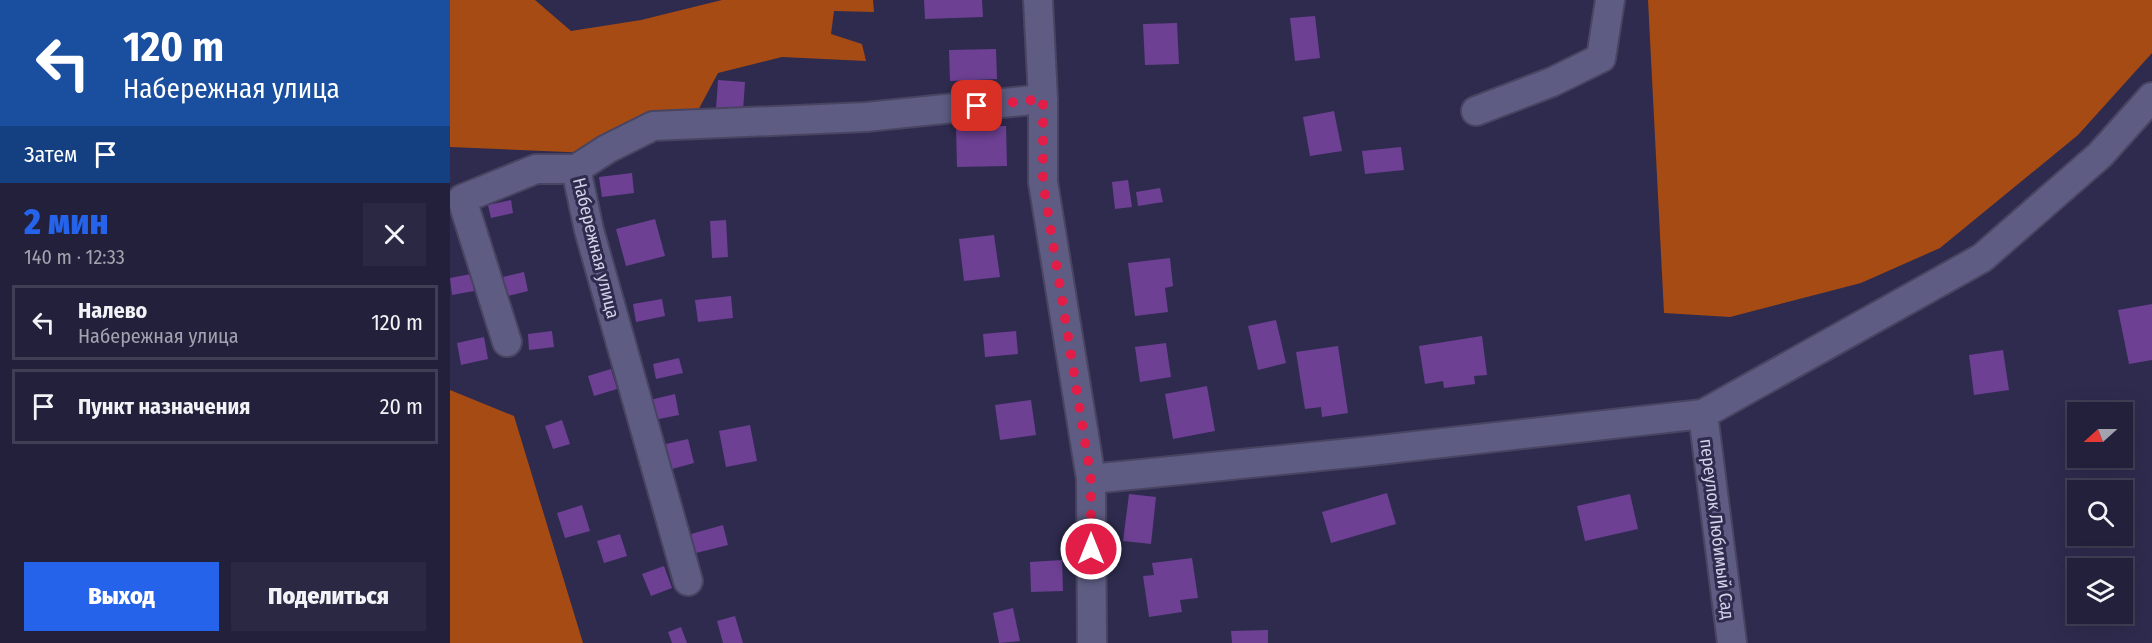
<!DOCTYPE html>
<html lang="ru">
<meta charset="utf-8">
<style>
:root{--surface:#22203a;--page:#2a2842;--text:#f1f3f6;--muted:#a2a3af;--line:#3f3e54;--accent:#2563eb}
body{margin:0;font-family:"Fira Sans Condensed",sans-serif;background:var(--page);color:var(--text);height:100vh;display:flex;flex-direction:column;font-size:22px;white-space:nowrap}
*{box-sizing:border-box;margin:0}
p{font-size:20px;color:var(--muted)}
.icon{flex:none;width:33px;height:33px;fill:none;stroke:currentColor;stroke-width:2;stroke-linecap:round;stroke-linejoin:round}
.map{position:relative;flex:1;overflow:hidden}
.drawer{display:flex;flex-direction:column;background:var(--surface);width:450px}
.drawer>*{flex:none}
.top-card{background:#1a4fa0;color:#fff;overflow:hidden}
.needle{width:39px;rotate:249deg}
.fabs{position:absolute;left:1617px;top:402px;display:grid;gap:12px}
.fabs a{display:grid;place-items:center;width:66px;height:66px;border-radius:0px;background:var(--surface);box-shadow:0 6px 24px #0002,0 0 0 2px var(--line);font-size:30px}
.pin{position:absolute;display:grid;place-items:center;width:51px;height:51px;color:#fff;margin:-26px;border-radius:12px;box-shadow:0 3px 9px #0006}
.me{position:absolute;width:66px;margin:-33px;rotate:0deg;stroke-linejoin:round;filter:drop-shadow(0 0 4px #0008)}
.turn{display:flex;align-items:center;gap:21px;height:126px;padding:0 24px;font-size:27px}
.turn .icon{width:78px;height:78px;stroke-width:2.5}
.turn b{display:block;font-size:42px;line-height:51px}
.then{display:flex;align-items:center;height:57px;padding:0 24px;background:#0003;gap:12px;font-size:22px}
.round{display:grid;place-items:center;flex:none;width:63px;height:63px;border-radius:0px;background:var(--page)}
.headline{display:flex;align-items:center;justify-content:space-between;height:102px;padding:0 24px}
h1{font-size:36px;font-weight:800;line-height:45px;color:var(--accent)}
.button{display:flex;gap:12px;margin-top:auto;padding:12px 24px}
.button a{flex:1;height:69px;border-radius:0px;background:var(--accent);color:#fff;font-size:24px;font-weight:800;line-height:69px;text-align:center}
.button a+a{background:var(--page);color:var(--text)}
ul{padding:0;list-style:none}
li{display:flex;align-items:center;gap:18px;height:75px;margin:0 12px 9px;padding:0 12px;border:3px solid var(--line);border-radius:0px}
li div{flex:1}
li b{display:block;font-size:22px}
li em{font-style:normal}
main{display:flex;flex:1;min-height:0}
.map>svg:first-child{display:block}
</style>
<main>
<section class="drawer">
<div class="top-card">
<div class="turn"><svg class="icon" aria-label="left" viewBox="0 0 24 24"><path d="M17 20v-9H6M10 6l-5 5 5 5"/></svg><div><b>120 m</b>Набережная улица</div></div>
<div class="then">Затем<svg class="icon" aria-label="arrive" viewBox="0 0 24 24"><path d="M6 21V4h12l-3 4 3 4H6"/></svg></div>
</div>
<div class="headline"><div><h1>2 мин</h1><p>140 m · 12:33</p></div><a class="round"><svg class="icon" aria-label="close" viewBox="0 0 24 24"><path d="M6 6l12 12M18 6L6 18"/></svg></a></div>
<ul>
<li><svg class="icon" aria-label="left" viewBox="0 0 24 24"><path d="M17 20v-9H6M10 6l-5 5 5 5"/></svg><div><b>Налево</b><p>Набережная улица</p></div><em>120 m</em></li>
<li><svg class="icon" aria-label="arrive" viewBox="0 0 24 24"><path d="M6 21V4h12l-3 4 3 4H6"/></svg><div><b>Пункт назначения</b></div><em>20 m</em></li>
</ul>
<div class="button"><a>Выход</a><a>Поделиться</a></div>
</section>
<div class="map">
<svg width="1702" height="643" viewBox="0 0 1702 643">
<rect width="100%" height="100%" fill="#2e2b4e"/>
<path fill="#a64b13" d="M 0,0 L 85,0 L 121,31 L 191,20 L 272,0 L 423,0 L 424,12 L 384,11 L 381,34 L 412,44 L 416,61 L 332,57 L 268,73 L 245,116 L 204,111 L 140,153 L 0,147 Z
M 1198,0 L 1702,0 L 1702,53 L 1628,135 L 1490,248 L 1411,283 L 1280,317 L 1214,313 Z
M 0,390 L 64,416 L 133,643 L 0,643 Z"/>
<path fill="#6d4093" d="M 474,0 L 532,0 L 533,17 L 475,19 Z
M 865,16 L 870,58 L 845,61 L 840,18 Z
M 727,23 L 729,64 L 695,65 L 693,24 Z
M 546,49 L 547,79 L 500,81 L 499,50 Z
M 268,80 L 295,82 L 293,111 L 266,109 Z
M 884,111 L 892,151 L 860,156 L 853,117 Z
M 506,126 L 556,126 L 557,166 L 507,167 Z
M 951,147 L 954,170 L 915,174 L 912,151 Z
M 182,173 L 184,193 L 152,197 L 149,177 Z
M 678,180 L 682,207 L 665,209 L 662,182 Z
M 710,188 L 713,202 L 688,206 L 686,192 Z
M 61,200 L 63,213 L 41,218 L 38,205 Z
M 205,219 L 215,256 L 176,266 L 166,229 Z
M 276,220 L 278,257 L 262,258 L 260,221 Z
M 544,235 L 550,277 L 514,281 L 509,239 Z
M 720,258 L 723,286 L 715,288 L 718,312 L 685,316 L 678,263 Z
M 74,272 L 78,291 L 58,296 L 53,277 Z
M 21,274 L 24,291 L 2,295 L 0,278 Z
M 281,296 L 283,318 L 248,322 L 245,300 Z
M 212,299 L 215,316 L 186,322 L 183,304 Z
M 1702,304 L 1702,360 L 1679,364 L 1668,310 Z
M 826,320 L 836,363 L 808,370 L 798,326 Z
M 102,331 L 104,347 L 79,350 L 78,334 Z
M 566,331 L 568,354 L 535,357 L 533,334 Z
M 1032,336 L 1037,375 L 1024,376 L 1025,384 L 994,388 L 993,381 L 975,384 L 969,346 Z
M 34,337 L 38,359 L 11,365 L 7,343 Z
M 716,343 L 721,377 L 690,382 L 685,347 Z
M 888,346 L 898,413 L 872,417 L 871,407 L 855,409 L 846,352 Z
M 1553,350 L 1559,390 L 1524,395 L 1519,355 Z
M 229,358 L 233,373 L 206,379 L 203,364 Z
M 161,369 L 167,389 L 144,396 L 138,376 Z
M 757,386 L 765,431 L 723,439 L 715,394 Z
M 225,394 L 229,415 L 204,420 L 200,400 Z
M 581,400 L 586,435 L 550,440 L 545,405 Z
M 112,420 L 120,444 L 103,449 L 95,426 Z
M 300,425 L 307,461 L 276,467 L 269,431 Z
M 238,439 L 244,463 L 222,469 L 216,444 Z
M 937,493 L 946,524 L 881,543 L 872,512 Z
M 679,494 L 706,497 L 701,544 L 673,541 Z
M 1180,494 L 1188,529 L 1135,541 L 1127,506 Z
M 132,505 L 140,531 L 115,538 L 107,513 Z
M 273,525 L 278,545 L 246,553 L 241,534 Z
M 170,534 L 177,556 L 154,563 L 147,541 Z
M 742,558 L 748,598 L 730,600 L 732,612 L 699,617 L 693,576 L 704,575 L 702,563 Z
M 612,560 L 613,591 L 581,592 L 580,562 Z
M 214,566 L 222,588 L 201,596 L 192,574 Z
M 563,608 L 570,641 L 549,643 L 543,613 Z
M 285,616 L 293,643 L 273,643 L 267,621 Z
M 231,627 L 237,643 L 222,643 L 218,632 Z
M 818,630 L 818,643 L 782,643 L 781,631 Z"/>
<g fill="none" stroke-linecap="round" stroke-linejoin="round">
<g stroke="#484461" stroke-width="32">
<path id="minor" d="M 588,0 L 593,99 L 593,182 L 641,479 L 642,643
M 1026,111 L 1102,82 L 1151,58 L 1160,0
M 57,342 L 12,199 L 86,169 L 126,169
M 1253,414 L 1282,643
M 641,479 L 911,452 L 1253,414 L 1532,258 L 1650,155 L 1702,97
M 238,581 L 139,230 L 126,169 L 157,149 L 203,126 L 416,117 L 593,99"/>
</g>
<use href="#minor" stroke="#5e5c82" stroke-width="28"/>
</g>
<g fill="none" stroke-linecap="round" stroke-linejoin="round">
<path stroke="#e11d48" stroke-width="10" stroke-dasharray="0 18" d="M 527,106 L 593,99 L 593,182 L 641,479 L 641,549"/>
</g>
<g text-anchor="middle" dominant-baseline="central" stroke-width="6" stroke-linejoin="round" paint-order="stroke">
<g font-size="18" fill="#d2d2e8" stroke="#2e2b4e">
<text transform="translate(146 248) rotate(76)">Набережная улица</text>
<text transform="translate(1267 529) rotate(83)">переулок Любимый Сад</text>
</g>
</g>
</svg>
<div class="fabs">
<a><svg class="needle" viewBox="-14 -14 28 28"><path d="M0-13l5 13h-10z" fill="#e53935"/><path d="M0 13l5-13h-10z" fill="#a2a3af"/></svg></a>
<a><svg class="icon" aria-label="search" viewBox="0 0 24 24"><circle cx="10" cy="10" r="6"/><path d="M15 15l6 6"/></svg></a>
<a><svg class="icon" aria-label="layers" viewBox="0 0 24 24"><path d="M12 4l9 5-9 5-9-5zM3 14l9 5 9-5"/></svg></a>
</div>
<div class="pin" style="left:527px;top:106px;background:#d93025"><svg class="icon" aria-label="arrive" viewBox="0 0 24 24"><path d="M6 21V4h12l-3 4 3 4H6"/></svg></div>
<svg class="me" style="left:641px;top:549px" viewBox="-20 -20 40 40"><circle r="17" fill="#e11d48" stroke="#fff" stroke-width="3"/><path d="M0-11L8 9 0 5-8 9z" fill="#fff"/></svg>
</div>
</main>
